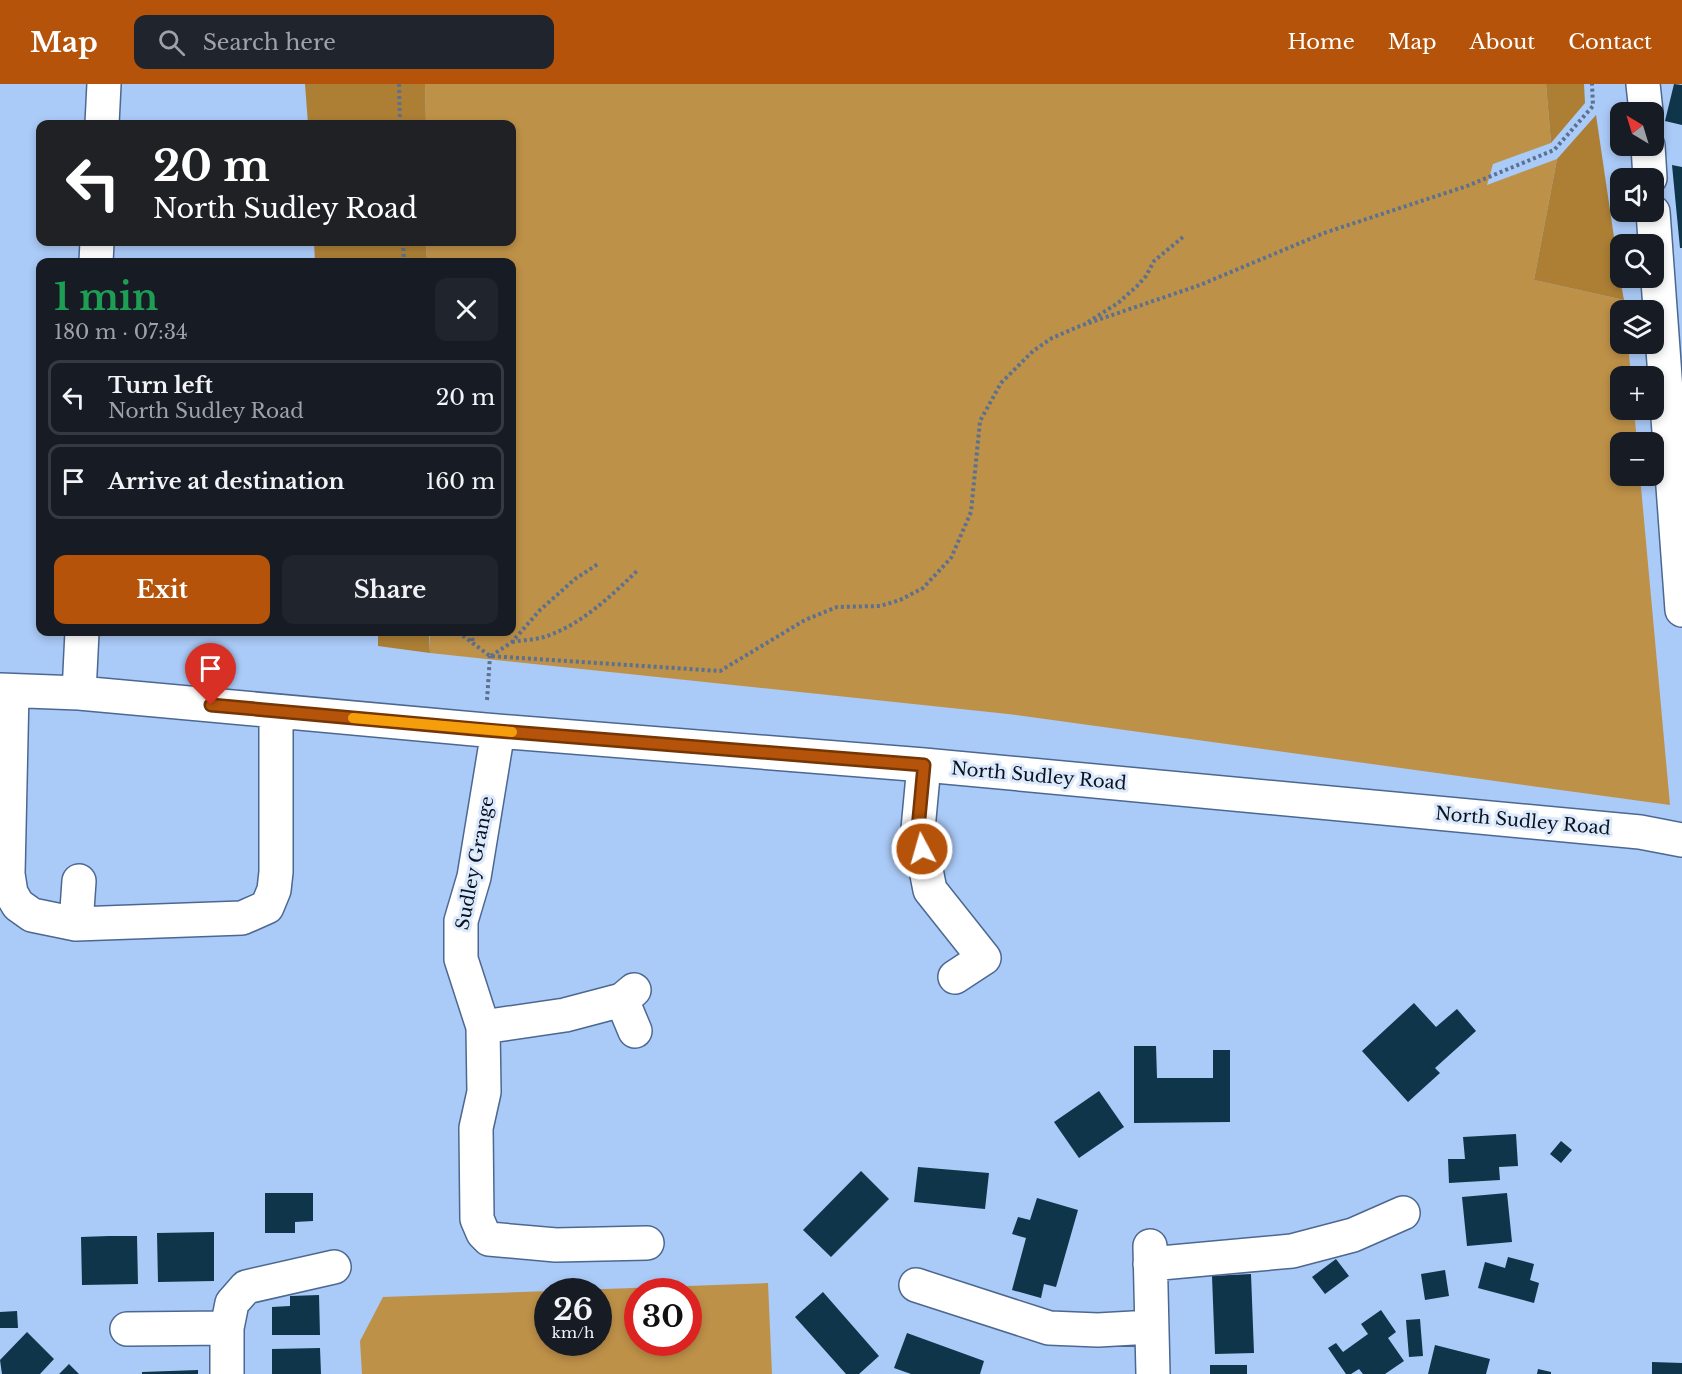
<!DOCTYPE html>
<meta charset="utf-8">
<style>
:root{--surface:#171b24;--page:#20242c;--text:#f1f3f6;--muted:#9ea1a6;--line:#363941;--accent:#b45309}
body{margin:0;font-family:"Libre Baskerville",serif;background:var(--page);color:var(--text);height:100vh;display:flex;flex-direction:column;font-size:22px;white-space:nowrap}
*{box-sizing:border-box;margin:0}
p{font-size:20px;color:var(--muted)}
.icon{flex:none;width:33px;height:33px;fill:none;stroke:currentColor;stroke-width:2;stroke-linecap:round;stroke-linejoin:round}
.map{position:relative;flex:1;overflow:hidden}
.details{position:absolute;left:36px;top:174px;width:480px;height:378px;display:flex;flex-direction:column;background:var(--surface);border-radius:12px;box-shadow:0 3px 9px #0003}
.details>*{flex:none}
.guide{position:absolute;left:36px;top:36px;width:480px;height:126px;border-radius:12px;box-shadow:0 3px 9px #0003;background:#202124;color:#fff;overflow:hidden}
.needle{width:39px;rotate:322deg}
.fabs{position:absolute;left:1610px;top:18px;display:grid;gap:12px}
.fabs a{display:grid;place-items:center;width:54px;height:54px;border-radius:12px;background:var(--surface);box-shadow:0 3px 9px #0003;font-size:30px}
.speed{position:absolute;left:534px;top:1194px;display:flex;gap:12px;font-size:30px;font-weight:700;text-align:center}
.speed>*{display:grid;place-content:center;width:78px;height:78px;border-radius:50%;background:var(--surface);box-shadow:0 3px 9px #0003;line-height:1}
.speed small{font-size:15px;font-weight:400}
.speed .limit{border:9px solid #d22;background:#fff;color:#111}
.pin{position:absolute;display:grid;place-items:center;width:51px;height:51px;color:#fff;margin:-62px -26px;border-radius:50% 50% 50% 0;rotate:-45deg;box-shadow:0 0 6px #0007}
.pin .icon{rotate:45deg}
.me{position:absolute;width:66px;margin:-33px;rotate:354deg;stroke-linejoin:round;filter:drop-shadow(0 0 4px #0008)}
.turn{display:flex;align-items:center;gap:21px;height:126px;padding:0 18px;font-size:27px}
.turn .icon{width:78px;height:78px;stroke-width:2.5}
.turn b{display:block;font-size:42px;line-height:51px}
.round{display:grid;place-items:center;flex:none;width:63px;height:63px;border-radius:12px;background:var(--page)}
.summary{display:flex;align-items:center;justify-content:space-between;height:102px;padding:0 18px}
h1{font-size:36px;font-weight:700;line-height:45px;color:#1e9e55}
.primary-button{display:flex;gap:12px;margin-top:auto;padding:12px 18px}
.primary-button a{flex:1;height:69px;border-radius:12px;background:var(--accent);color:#fff;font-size:24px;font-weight:700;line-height:69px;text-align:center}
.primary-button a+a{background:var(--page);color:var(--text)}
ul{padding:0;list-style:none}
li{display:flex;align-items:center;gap:18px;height:75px;margin:0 12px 9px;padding:0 6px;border:3px solid var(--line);border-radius:12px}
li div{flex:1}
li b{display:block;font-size:22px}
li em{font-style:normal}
header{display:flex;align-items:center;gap:36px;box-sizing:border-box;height:84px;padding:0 30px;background:var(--accent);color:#fff}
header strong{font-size:28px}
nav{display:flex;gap:33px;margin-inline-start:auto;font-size:21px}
.search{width:420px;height:54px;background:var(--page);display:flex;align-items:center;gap:15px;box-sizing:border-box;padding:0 21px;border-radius:12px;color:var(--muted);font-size:22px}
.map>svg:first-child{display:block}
</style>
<header>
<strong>Map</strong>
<div class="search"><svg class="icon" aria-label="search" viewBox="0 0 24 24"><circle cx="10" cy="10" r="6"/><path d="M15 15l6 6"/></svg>Search here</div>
<nav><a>Home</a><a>Map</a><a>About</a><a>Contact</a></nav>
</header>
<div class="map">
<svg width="1682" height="1290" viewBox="0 0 1682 1290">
<rect width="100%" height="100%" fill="#aacaf7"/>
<path fill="#be9148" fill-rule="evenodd" d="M 425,0 L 1546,0 L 1551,59 L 1493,80 L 1487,101 L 1557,75 L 1534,196 L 1624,216 L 1625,226 L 1620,226 L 1620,260 L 1628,260 L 1631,292 L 1620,292 L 1620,326 L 1634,326 L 1637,358 L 1620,358 L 1620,392 L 1640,392 L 1670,721 L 1008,630 L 430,569 L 430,548 L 512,548 L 512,178 L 427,178 L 426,158 L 512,158 L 512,40 L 426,40 Z
M 768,1199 L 772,1290 L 362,1290 L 360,1257 L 383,1213 ZM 548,1208 L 598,1208 L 598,1258 L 548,1258 ZM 638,1208 L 688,1208 L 688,1258 L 638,1258 Z"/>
<path fill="#ac7f35" d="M 305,0 L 425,0 L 426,40 L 308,40 Z
M 1546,0 L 1584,0 L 1585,19 L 1551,59 Z
M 1596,31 L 1620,194 L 1624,216 L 1534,196 L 1557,75 Z
M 314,158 L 426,158 L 427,178 L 315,178 Z
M 378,548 L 429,548 L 430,569 L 378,562 Z"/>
<path fill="#0e354a" d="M 1674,0 L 1682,1 L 1682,41 L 1665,37 Z
M 1672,81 L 1682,83 L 1682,164 L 1680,164 Z
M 1414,919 L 1436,943 L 1457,925 L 1476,947 L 1435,984 L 1440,989 L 1408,1018 L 1362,967 Z
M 1134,962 L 1156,962 L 1157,994 L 1213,994 L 1213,966 L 1230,966 L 1230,1038 L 1134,1039 Z
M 1099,1007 L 1124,1043 L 1079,1074 L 1054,1038 Z
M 1516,1050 L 1518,1082 L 1499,1083 L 1500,1096 L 1449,1099 L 1448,1075 L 1465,1075 L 1463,1053 Z
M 1561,1057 L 1572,1066 L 1561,1079 L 1550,1070 Z
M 918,1083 L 989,1089 L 985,1125 L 914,1118 Z
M 861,1087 L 889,1115 L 831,1173 L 803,1146 Z
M 265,1109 L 313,1109 L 313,1137 L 295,1138 L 295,1149 L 265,1149 Z
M 1507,1109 L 1512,1158 L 1467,1162 L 1462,1113 Z
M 1037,1114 L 1078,1126 L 1056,1203 L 1044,1200 L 1041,1214 L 1012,1206 L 1026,1154 L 1012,1150 L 1018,1133 L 1030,1136 Z
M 214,1148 L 214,1197 L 158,1198 L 157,1149 Z
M 109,1152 L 137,1152 L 138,1200 L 82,1201 L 81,1153 Z
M 1508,1173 L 1534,1180 L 1530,1196 L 1539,1199 L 1534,1219 L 1478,1204 L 1485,1178 L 1505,1184 Z
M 1336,1175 L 1349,1192 L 1325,1210 L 1312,1193 Z
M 1445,1186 L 1449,1212 L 1425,1216 L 1421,1190 Z
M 1251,1190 L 1254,1269 L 1215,1270 L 1212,1192 Z
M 823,1208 L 879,1272 L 859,1290 L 846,1290 L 795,1233 Z
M 319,1211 L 320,1251 L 272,1251 L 272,1223 L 290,1222 L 290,1212 Z
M 1381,1226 L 1396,1248 L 1388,1254 L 1404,1277 L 1385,1290 L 1363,1290 L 1359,1285 L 1351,1290 L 1346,1290 L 1328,1264 L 1336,1259 L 1343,1268 L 1368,1250 L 1361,1240 Z
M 17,1227 L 18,1244 L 0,1244 L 0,1228 Z
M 1420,1235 L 1423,1272 L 1409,1273 L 1406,1236 Z
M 27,1248 L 54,1275 L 40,1290 L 2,1290 L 0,1276 Z
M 907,1249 L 984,1277 L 980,1290 L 911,1290 L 894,1284 Z
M 1435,1261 L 1490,1275 L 1486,1290 L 1428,1290 Z
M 320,1264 L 321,1290 L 272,1290 L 272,1265 Z
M 1652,1278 L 1682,1279 L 1682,1290 L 1652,1290 Z
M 69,1280 L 79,1290 L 59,1290 Z
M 1210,1281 L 1247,1281 L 1247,1290 L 1210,1290 Z
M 1538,1285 L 1551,1288 L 1551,1290 L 1537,1290 Z
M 198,1286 L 198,1290 L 142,1290 L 142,1288 Z"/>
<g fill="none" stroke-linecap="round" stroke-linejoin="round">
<g stroke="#4c6890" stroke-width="36">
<path id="minor" d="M 1643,0 L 1646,28
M 102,40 L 104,0
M 1648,62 L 1650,94
M 1653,128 L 1682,526
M 96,178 L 97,158
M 0,606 L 79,609 L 485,646 L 924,681 L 1640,748 L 1682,756
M 12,607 L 8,790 L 11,809 L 18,821 L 32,831 L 76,840 L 242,834 L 267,823 L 274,806 L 276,788 L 276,627
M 79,609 L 82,548
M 498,647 L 474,793 L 461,837 L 461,875 L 483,943 L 484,1008 L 476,1044 L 477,1135 L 483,1149 L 489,1155 L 556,1161 L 647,1159
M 924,681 L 918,745 L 930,806 L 984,874 L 955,893
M 76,840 L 79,797
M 634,906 L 622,916 L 635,947
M 483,943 L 565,931 L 622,916
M 1150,1162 L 1153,1290
M 1150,1180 L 1292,1167 L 1353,1151 L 1403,1129
M 916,1201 L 1049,1244 L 1098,1246 L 1151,1243
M 127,1245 L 227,1244
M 227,1290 L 227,1244 L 232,1219 L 246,1203 L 334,1183"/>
</g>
<path stroke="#5c7190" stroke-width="4" stroke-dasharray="3 3" stroke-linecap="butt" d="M 399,0 L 400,40
M 403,158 L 404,178
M 1088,238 L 1118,219 L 1137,202 L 1146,192 L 1154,177 L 1183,153
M 458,548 L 490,572 L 720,587 L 805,536 L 837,523 L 880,522 L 900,516 L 923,504 L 951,474 L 971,428 L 980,337 L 1001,299 L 1033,267 L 1052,254 L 1080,242 L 1200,201 L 1324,149 L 1467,102 L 1554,66 L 1593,22 L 1592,0
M 471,548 L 473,558
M 512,558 C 522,556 534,556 544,553 C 581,541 610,513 638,486
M 491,572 L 512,558 L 540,526 L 575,495 L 598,480
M 487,616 L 490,572"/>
<use href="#minor" stroke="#fff" stroke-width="33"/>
</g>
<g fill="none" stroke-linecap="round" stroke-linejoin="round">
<g stroke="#753606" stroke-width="15">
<path id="route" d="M 211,621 L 486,646 L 924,681 L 918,745 L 922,765"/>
</g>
<use href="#route" stroke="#b45309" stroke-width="10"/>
<path stroke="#f59e0b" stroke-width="10" d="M 353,634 L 512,648"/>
</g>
<g text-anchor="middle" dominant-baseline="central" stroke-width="6" stroke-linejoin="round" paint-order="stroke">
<g font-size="18" fill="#081322" stroke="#ddeafc">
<text transform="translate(1039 692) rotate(5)">North Sudley Road</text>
<text transform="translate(1523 737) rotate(5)">North Sudley Road</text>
<text transform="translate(475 779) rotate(-79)">Sudley Grange</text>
</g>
</g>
</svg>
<div class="fabs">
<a><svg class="needle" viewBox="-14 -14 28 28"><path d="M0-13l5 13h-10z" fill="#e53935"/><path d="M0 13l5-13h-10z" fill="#9ea1a6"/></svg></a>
<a><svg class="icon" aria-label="sound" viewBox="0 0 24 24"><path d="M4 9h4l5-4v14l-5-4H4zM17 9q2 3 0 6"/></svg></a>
<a><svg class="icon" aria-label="search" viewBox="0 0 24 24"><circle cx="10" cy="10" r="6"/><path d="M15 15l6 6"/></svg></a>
<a><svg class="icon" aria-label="layers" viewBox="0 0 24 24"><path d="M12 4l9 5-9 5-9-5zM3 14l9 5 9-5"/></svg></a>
<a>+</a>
<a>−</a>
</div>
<div class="speed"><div>26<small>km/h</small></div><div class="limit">30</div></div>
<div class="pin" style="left:211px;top:621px;background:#d93025"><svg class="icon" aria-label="arrive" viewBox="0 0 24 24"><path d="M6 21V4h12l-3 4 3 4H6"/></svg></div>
<svg class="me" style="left:922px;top:765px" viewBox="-20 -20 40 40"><circle r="17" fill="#b45309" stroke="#fff" stroke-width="3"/><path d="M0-11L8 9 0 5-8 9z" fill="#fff"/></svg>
<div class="guide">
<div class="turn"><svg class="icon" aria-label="left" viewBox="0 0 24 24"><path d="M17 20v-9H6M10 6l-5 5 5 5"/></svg><div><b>20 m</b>North Sudley Road</div></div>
</div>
<section class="details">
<div class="summary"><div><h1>1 min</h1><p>180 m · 07:34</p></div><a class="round"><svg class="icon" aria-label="close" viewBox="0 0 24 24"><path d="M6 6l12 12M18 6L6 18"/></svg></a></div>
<ul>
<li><svg class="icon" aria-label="left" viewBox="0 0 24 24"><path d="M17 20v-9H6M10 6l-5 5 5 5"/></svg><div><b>Turn left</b><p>North Sudley Road</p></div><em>20 m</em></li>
<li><svg class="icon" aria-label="arrive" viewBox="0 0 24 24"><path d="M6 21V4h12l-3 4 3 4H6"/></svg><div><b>Arrive at destination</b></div><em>160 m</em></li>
</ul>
<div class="primary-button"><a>Exit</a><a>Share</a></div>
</section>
</div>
